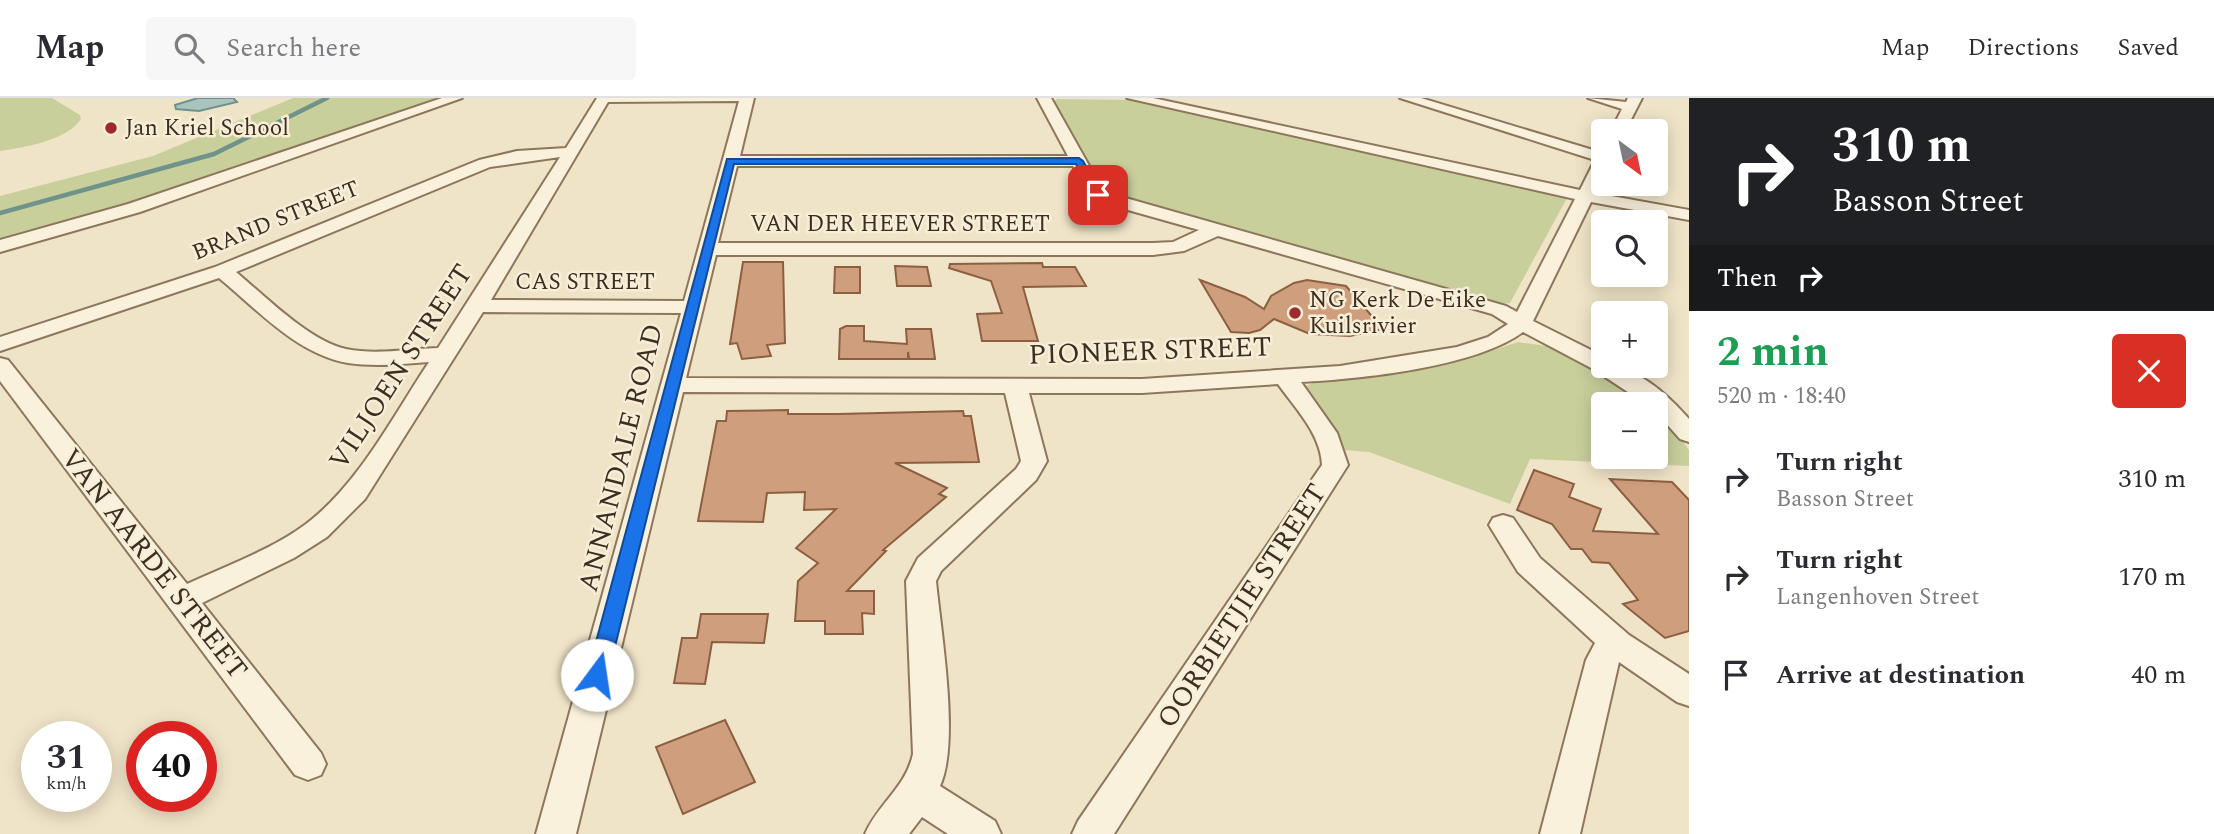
<!DOCTYPE html>
<meta charset="utf-8">
<style>
:root{--surface:#fff;--page:#f7f7f7;--text:#2b2b33;--muted:#7c7c81;--line:#e1e1e2}
body{margin:0;font-family:Spectral,serif;background:var(--page);color:var(--text);height:100vh;display:flex;flex-direction:column;font-size:26px;white-space:nowrap}
*{box-sizing:border-box;margin:0}
p{font-size:23px;color:var(--muted)}
.icon{flex:none;width:38px;height:38px;fill:none;stroke:currentColor;stroke-width:2;stroke-linecap:round;stroke-linejoin:round}
.map{position:relative;flex:1;overflow:hidden}
.sheet{display:flex;flex-direction:column;background:var(--surface);width:525px}
.sheet>*{flex:none}
.banner{background:#202124;color:#fff;overflow:hidden}
.needle{width:46px;rotate:147deg}
.controls{position:absolute;left:1591px;top:21px;display:grid;gap:14px}
.controls a{display:grid;place-items:center;width:77px;height:77px;border-radius:7px;background:var(--surface);box-shadow:0 4px 18px #0003;font-size:35px}
.speed{position:absolute;left:21px;top:623px;display:flex;gap:14px;font-size:35px;font-weight:700;text-align:center}
.speed>*{display:grid;place-content:center;width:91px;height:91px;border-radius:50%;background:var(--surface);box-shadow:0 4px 18px #0003;line-height:1}
.speed small{font-size:18px;font-weight:400}
.speed .limit{border:10px solid #d22;background:#fff;color:#111}
.pin{position:absolute;display:grid;place-items:center;width:60px;height:60px;color:#fff;margin:-30px;border-radius:14px;box-shadow:0 4px 10px #0006}
.me{position:absolute;width:77px;margin:-38px;rotate:14deg;stroke-linejoin:round;filter:drop-shadow(0 0 5px #0008)}
.turn{display:flex;align-items:center;gap:24px;height:147px;padding:0 28px;font-size:32px}
.turn .icon{width:91px;height:91px;stroke-width:2.5}
.turn b{display:block;font-size:49px;line-height:60px}
.then{display:flex;align-items:center;height:66px;padding:0 28px;background:#0003;gap:14px;font-size:26px}
.round{display:grid;place-items:center;flex:none;width:74px;height:74px;border-radius:7px;background:var(--page)}
.overview{display:flex;align-items:center;justify-content:space-between;height:119px;padding:0 28px}
h1{font-size:42px;font-weight:700;line-height:52px;color:#1e9e55}
ul{padding:0;list-style:none}
li{display:flex;align-items:center;gap:21px;height:98px;padding:0 28px}
li div{flex:1}
li b{display:block;font-size:26px}
li em{font-style:normal}
header{display:flex;align-items:center;gap:42px;box-sizing:border-box;height:98px;padding:0 35px;background:var(--surface);border-bottom:2px solid var(--line)}
header strong{font-size:33px}
nav{display:flex;gap:38px;margin-inline-start:auto;font-size:24px}
.search{width:490px;height:63px;background:var(--page);display:flex;align-items:center;gap:18px;box-sizing:border-box;padding:0 24px;border-radius:7px;color:var(--muted);font-size:26px}
main{display:flex;flex:1;min-height:0}
.map>svg:first-child{display:block}
</style>
<header>
<strong>Map</strong>
<div class="search"><svg class="icon" aria-label="search" viewBox="0 0 24 24"><circle cx="10" cy="10" r="6"/><path d="M15 15l6 6"/></svg>Search here</div>
<nav><a>Map</a><a>Directions</a><a>Saved</a></nav>
</header>
<main>
<div class="map">
<svg width="1689" height="736" viewBox="0 0 1689 736">
<rect width="100%" height="100%" fill="#f0e4c8"/>
<path fill="#c9cf9b" d="M 0,0 L 52,0 L 80,17 L 81,21 C 67,43 24,49 0,53 Z
M 293,0 L 447,0 L 169,96 L 0,145 L 0,98 L 153,58 Z
M 1057,1 L 1137,2 L 1561,96 L 1567,100 L 1510,205 L 1499,206 L 1121,102 L 1103,93 L 1054,3 Z
M 1518,244 L 1553,249 L 1654,306 L 1603,306 L 1603,359 L 1656,359 L 1656,307 L 1689,352 L 1689,368 L 1530,361 L 1510,406 L 1369,354 L 1344,352 L 1305,296 L 1306,288 L 1315,284 L 1473,259 Z"/>
<path fill="#a9c4bc" stroke="#6f938a" stroke-width="2" d="M 198,0 L 233,0 L 237,4 L 199,13 L 176,11 L 175,7 Z"/>
<g fill="none" stroke-linecap="round" stroke-linejoin="round">
<path stroke="#6f938a" stroke-width="4.5" d="M 0,115 L 214,56 L 327,0"/>
</g>
<path fill="#cf9f7d" stroke="#8d5f41" stroke-width="2" d="M 743,164 L 783,164 L 785,245 L 767,247 L 771,258 L 742,261 L 737,245 L 730,246 Z
M 1042,165 L 1043,169 L 1075,169 L 1086,188 L 1023,189 L 1038,243 L 982,243 L 977,216 L 1002,215 L 991,183 L 949,170 L 950,166 Z
M 895,168 L 927,169 L 931,188 L 897,188 Z
M 835,169 L 860,169 L 860,195 L 834,195 Z
M 1200,182 L 1245,199 L 1264,211 L 1271,198 L 1294,185 L 1307,182 L 1346,188 L 1383,231 L 1350,238 L 1310,236 L 1274,221 L 1260,232 L 1249,235 L 1231,234 Z
M 846,228 L 864,228 L 864,243 L 907,246 L 906,231 L 931,231 L 935,261 L 909,261 L 908,254 L 908,261 L 839,261 L 840,231 Z
M 788,312 L 788,316 L 838,316 L 963,313 L 964,318 L 971,318 L 979,364 L 895,365 L 947,390 L 939,396 L 946,399 L 883,452 L 886,453 L 847,493 L 874,493 L 874,516 L 862,515 L 863,536 L 825,536 L 825,523 L 795,523 L 798,483 L 818,465 L 796,450 L 836,411 L 804,412 L 805,394 L 767,395 L 763,424 L 698,423 L 717,323 L 726,323 L 727,313 Z
M 1534,372 L 1574,386 L 1569,399 L 1601,411 L 1593,433 L 1658,436 L 1610,381 L 1672,384 L 1689,402 L 1689,533 L 1665,540 L 1623,506 L 1638,502 L 1609,465 L 1592,464 L 1582,451 L 1571,451 L 1552,426 L 1517,412 Z
M 701,516 L 768,516 L 764,545 L 712,544 L 705,586 L 674,585 L 682,540 L 697,540 Z
M 725,622 L 755,684 L 683,716 L 656,649 Z"/>
<g fill="none" stroke-linecap="round" stroke-linejoin="round">
<g stroke="#8d765c" stroke-width="4">
<path id="minor" d="M 442,0 L 462,0 L 140,114 L 0,154 L 0,142 L 128,106 Z
M 597,0 L 754,0 L 740,58 L 1068,58 L 1037,0 L 1051,0 L 1101,89 L 1108,95 L 1506,208 L 1517,214 L 1575,101 L 1127,0 L 1153,0 L 1580,92 L 1595,62 L 1400,0 L 1421,0 L 1603,55 L 1603,78 L 1595,95 L 1689,112 L 1689,122 L 1591,104 L 1533,223 L 1603,258 L 1603,268 C 1637,268 1667,296 1689,321 L 1689,344 L 1680,341 L 1656,314 L 1656,306 L 1646,306 L 1593,271 L 1523,234 C 1476,269 1361,281 1301,284 L 1337,335 L 1348,367 L 1114,736 L 1072,736 L 1078,723 L 1322,367 C 1321,336 1295,310 1278,286 L 1142,295 L 1029,295 L 1047,363 L 1036,382 L 941,473 L 936,483 C 941,535 960,644 940,688 L 995,723 L 1001,736 L 948,736 L 922,719 L 909,736 L 865,736 C 878,706 906,689 913,656 L 906,483 L 918,460 L 1016,371 L 1021,363 L 1005,295 L 683,294 L 576,736 L 536,736 L 681,215 L 483,214 L 365,401 L 327,439 L 294,460 L 202,505 L 321,655 L 326,666 L 321,677 L 308,682 L 295,677 L 0,283 L 0,260 L 8,262 L 187,486 C 226,468 271,452 306,426 C 359,386 393,318 429,264 C 402,266 375,269 348,265 C 297,256 258,212 219,180 L 0,253 L 0,239 L 215,169 L 479,62 L 517,53 L 566,50 ZM 739,3 L 684,203 L 491,202 L 608,4 ZM 560,59 L 438,250 C 408,251 376,257 346,251 C 309,243 265,198 236,174 L 490,69 ZM 737,68 L 1073,68 L 1086,92 L 1096,103 L 1199,132 L 1173,144 L 1153,145 L 718,145 ZM 1218,138 L 1492,216 L 1508,226 L 1488,239 L 1457,249 L 1340,268 L 1142,281 L 686,280 L 716,157 L 1153,157 L 1184,153 Z
M 1588,0 L 1626,4 L 1628,0 L 1642,0 L 1625,33 L 1611,33 L 1622,11 Z
M 1503,417 L 1513,420 L 1540,460 L 1629,537 L 1689,576 L 1689,608 L 1677,604 L 1619,564 L 1580,736 L 1540,736 L 1586,562 L 1595,545 L 1518,474 L 1489,427 L 1493,420 Z"/>
</g>
<use href="#minor" fill="#faf1dc" fill-rule="evenodd"/>
</g>
<path fill="#1a73e8" stroke="#114b97" stroke-width="2" d="M 1079,60 L 1083,63 L 1102,99 L 1095,99 L 1076,66 L 734,66 L 608,577 L 605,583 L 590,583 L 587,577 L 727,61 Z"/>
<g fill="#9e2a2b" stroke="#f7eed8" stroke-width="2.5">
<circle cx="111" cy="30" r="7"/>
<circle cx="1295" cy="215" r="7"/>
</g>
<g text-anchor="middle" dominant-baseline="central" stroke-width="5" stroke-linejoin="round" paint-order="stroke">
<g font-size="23" fill="#3d2e20" stroke="#f7eed8" text-anchor="start">
<text x="125" y="30">Jan Kriel School</text>
<text x="1309" y="202">NG Kerk De Eike<tspan x="1309" dy="26">Kuilsrivier</tspan></text>
</g>
<g font-size="23" fill="#3d2e20" stroke="#f7eed8">
<text transform="translate(276 123) rotate(-22)">BRAND STREET</text>
<text x="900" y="126">VAN DER HEEVER STREET</text>
<text x="585" y="184">CAS STREET</text>
</g>
<g font-size="28" fill="#3d2e20" stroke="#f7eed8">
<text transform="translate(1150 253) rotate(-2)">PIONEER STREET</text>
<text transform="translate(401 269) rotate(-57)">VILJOEN STREET</text>
<text transform="translate(621 360) rotate(-76)">ANNANDALE ROAD</text>
<text transform="translate(154 466) rotate(52)">VAN AARDE STREET</text>
<text transform="translate(1242 508) rotate(-57)">OORBIETJIE STREET</text>
</g>
</g>
</svg>
<div class="controls">
<a><svg class="needle" viewBox="-14 -14 28 28"><path d="M0-13l5 13h-10z" fill="#e53935"/><path d="M0 13l5-13h-10z" fill="#7c7c81"/></svg></a>
<a><svg class="icon" aria-label="search" viewBox="0 0 24 24"><circle cx="10" cy="10" r="6"/><path d="M15 15l6 6"/></svg></a>
<a>+</a>
<a>−</a>
</div>
<div class="speed"><div>31<small>km/h</small></div><div class="limit">40</div></div>
<div class="pin" style="left:1098px;top:97px;background:#d93025"><svg class="icon" aria-label="arrive" viewBox="0 0 24 24"><path d="M6 21V4h12l-3 4 3 4H6"/></svg></div>
<svg class="me" style="left:597px;top:577px" viewBox="-20 -20 40 40"><circle r="19" fill="#fff"/><path d="M0-13L10 11 0 6-10 11z" fill="#1a73e8"/></svg>
</div>
<section class="sheet">
<div class="banner">
<div class="turn"><svg class="icon" aria-label="right" viewBox="0 0 24 24"><path d="M7 20v-9h11M14 6l5 5-5 5"/></svg><div><b>310 m</b>Basson Street</div></div>
<div class="then">Then<svg class="icon" aria-label="right" viewBox="0 0 24 24"><path d="M7 20v-9h11M14 6l5 5-5 5"/></svg></div>
</div>
<div class="overview"><div><h1>2 min</h1><p>520 m · 18:40</p></div><a class="round" style="background:#d93025;color:#fff"><svg class="icon" aria-label="close" viewBox="0 0 24 24"><path d="M6 6l12 12M18 6L6 18"/></svg></a></div>
<ul>
<li><svg class="icon" aria-label="right" viewBox="0 0 24 24"><path d="M7 20v-9h11M14 6l5 5-5 5"/></svg><div><b>Turn right</b><p>Basson Street</p></div><em>310 m</em></li>
<li><svg class="icon" aria-label="right" viewBox="0 0 24 24"><path d="M7 20v-9h11M14 6l5 5-5 5"/></svg><div><b>Turn right</b><p>Langenhoven Street</p></div><em>170 m</em></li>
<li><svg class="icon" aria-label="arrive" viewBox="0 0 24 24"><path d="M6 21V4h12l-3 4 3 4H6"/></svg><div><b>Arrive at destination</b></div><em>40 m</em></li>
</ul>
</section>
</main>
